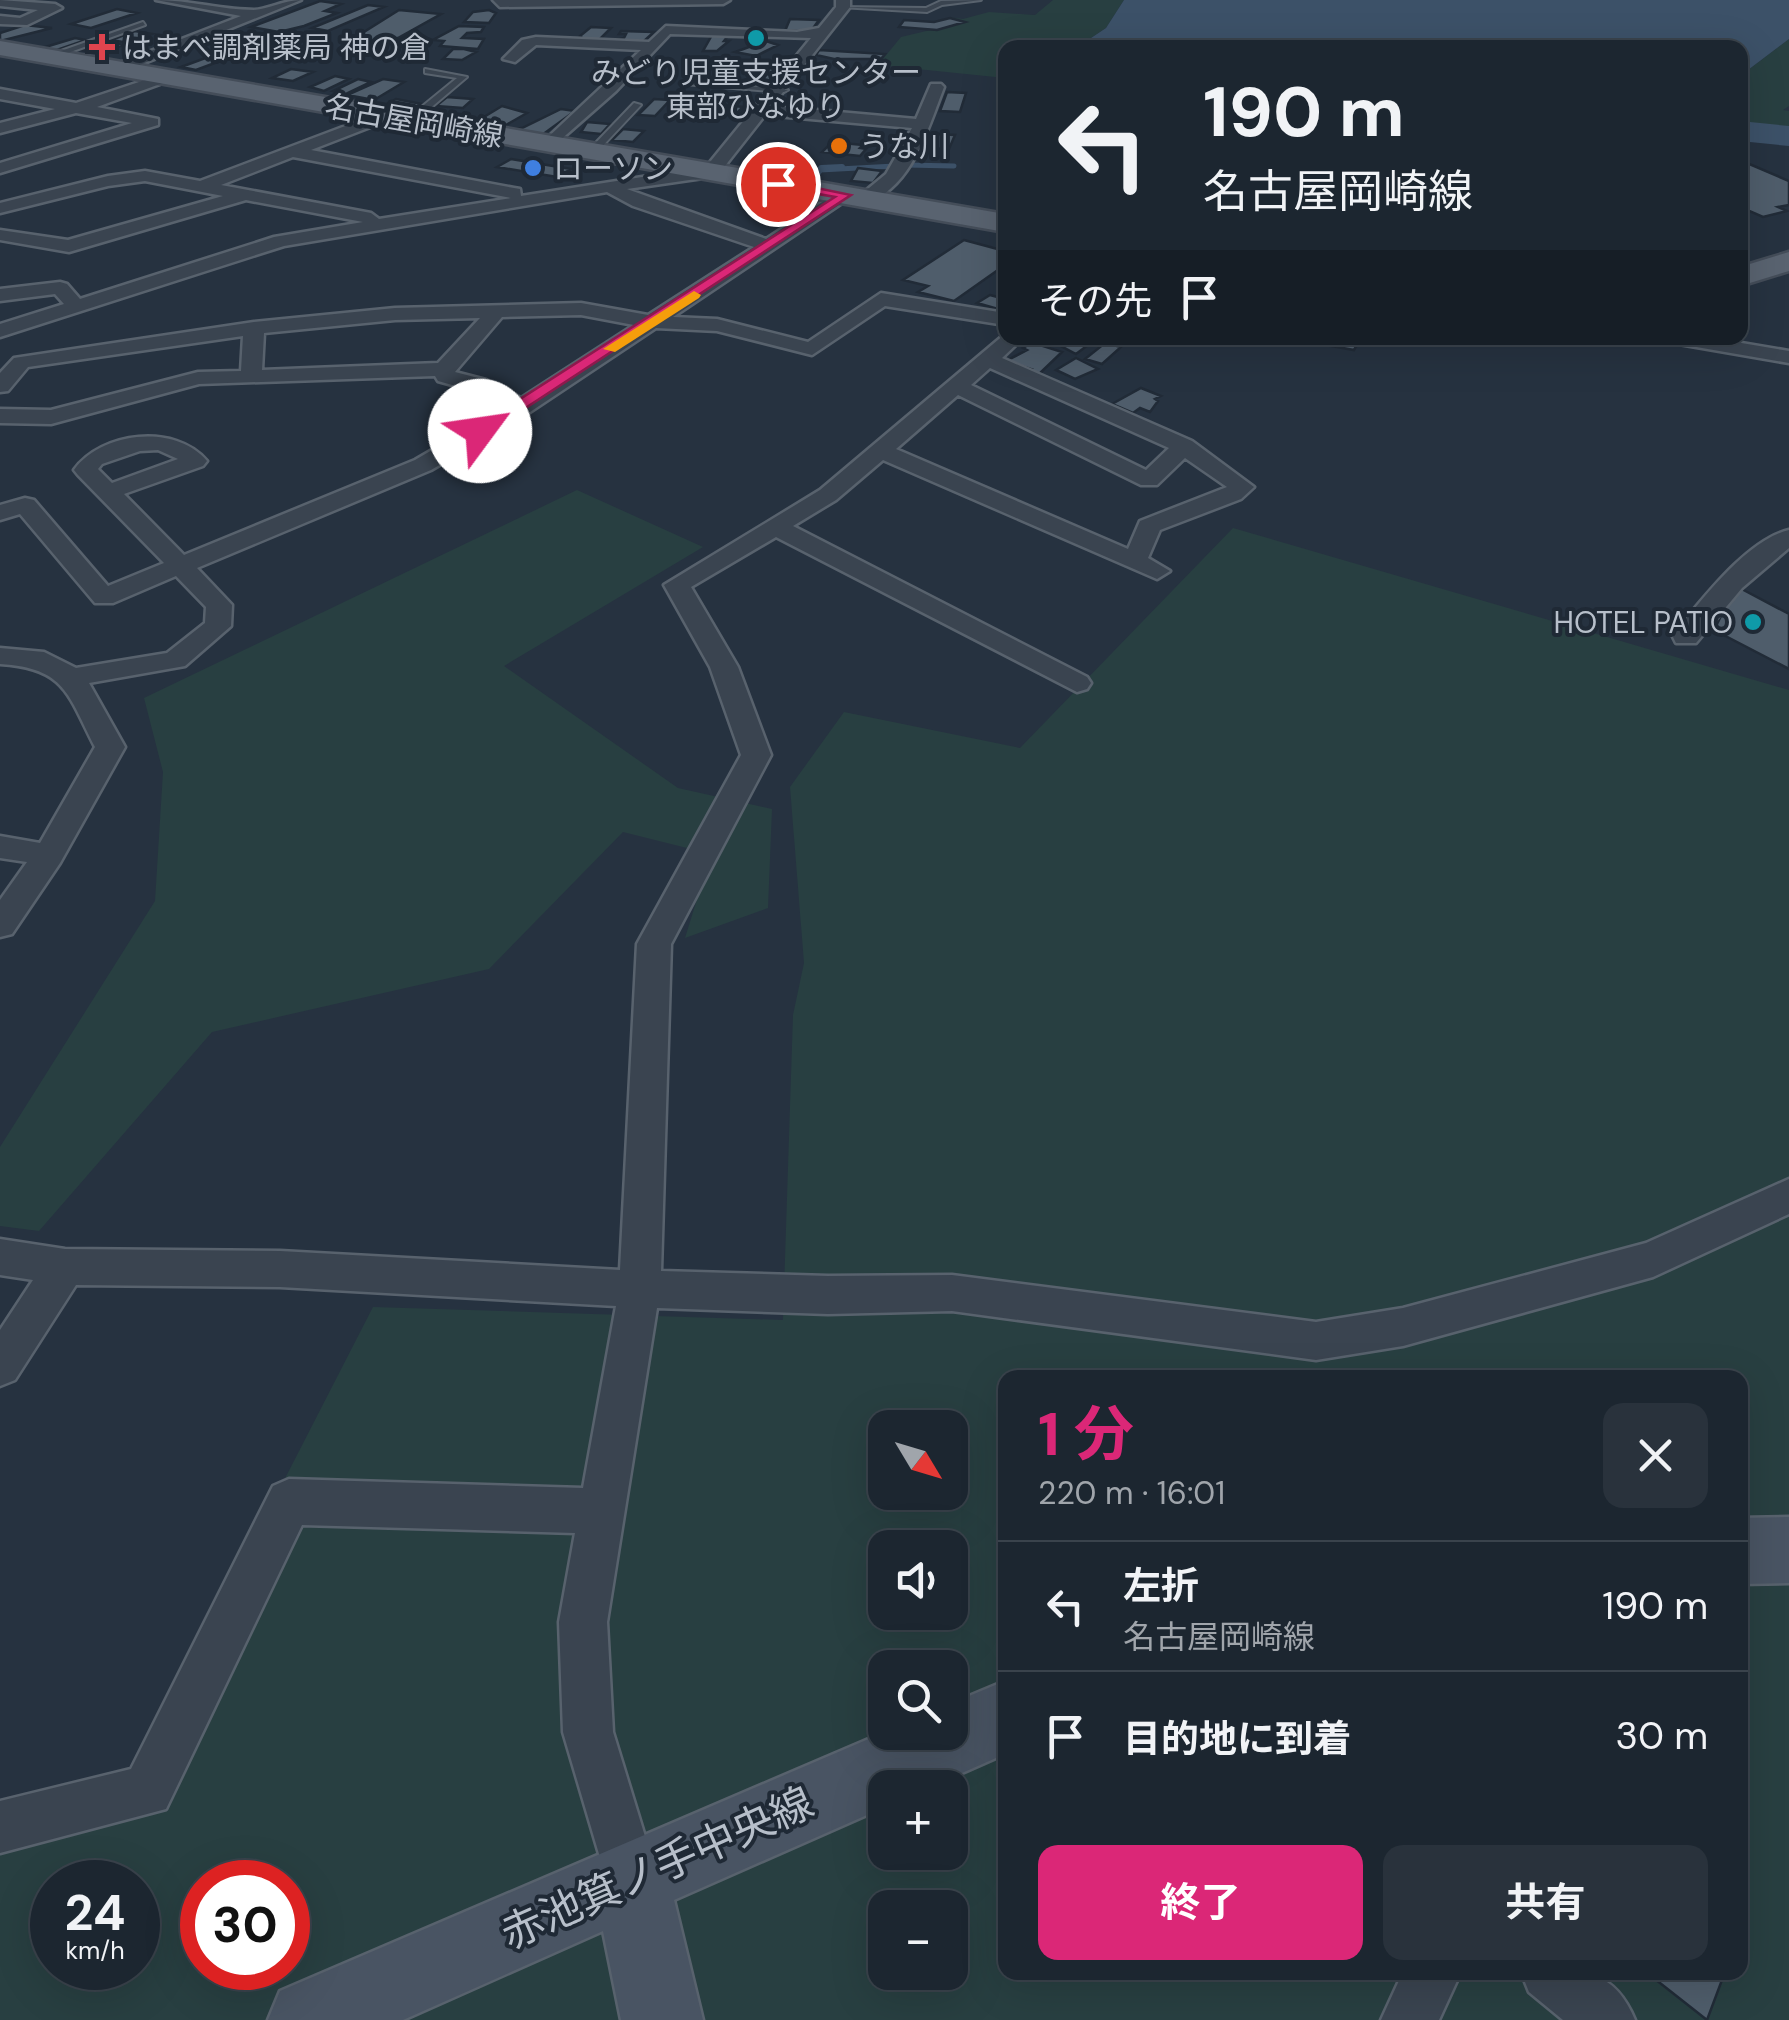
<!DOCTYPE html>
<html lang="ja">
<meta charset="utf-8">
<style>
:root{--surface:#1c2630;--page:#29323c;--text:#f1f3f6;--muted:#a0a5ab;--line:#3a434c;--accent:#db2777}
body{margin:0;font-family:"DM Sans","Noto Sans JP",sans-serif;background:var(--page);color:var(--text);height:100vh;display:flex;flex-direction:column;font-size:38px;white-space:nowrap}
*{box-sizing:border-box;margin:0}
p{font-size:32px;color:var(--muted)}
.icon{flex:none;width:55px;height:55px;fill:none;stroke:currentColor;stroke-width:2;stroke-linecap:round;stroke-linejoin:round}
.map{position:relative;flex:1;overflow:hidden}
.panel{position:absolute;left:998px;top:1370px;width:750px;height:610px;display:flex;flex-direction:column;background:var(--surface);border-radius:20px;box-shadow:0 10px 40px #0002,0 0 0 2px var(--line)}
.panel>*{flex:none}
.hud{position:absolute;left:998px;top:40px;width:750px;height:305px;border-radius:20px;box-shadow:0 10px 40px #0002,0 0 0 2px var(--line);background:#1c2630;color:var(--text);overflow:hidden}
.needle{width:65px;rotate:128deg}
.controls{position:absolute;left:868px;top:1410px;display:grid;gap:20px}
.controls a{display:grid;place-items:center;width:100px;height:100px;border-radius:20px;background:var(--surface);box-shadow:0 10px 40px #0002,0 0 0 2px var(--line);font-size:50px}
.speed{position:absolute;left:30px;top:1860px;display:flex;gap:20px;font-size:50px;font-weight:700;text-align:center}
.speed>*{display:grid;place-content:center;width:130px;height:130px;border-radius:50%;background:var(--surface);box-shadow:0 10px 40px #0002,0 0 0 2px var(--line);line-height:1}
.speed small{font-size:25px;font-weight:400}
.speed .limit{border:15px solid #d22;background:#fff;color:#111}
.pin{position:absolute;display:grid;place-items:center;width:85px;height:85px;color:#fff;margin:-42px;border:5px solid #fff;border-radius:50%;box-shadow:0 2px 10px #0007}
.me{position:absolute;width:110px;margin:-55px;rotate:59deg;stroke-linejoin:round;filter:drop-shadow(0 0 8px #0008)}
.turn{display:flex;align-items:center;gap:35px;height:210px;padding:0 40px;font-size:45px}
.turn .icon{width:130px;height:130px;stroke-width:2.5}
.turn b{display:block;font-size:70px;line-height:85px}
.then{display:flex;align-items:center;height:95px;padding:0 40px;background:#0003;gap:20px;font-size:38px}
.round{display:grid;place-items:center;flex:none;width:105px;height:105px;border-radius:20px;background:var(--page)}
.overview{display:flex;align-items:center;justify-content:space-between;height:170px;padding:0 40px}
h1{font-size:60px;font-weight:700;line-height:75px;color:var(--accent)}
.cta{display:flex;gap:20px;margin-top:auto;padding:20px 40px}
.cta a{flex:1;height:115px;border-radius:20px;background:var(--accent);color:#fff;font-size:40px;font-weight:700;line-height:115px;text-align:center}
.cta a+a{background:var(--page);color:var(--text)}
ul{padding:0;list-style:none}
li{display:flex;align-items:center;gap:30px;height:130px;padding:0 40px;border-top:2px solid var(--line)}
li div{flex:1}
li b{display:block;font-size:38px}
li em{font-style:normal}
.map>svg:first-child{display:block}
</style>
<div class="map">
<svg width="1789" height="2020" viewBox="0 0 1789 2020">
<rect width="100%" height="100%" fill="#263240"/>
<path fill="#283f41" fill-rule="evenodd" d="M 1053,0 L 1124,0 L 1106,28 L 1088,40 L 1091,47 L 1005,48 L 1005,78 L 878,65 L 901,37 L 964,22 L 949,17 L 963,19 L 989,12 L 1035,15 Z
M 1789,39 L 1789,106 L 1783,110 L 1789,111 L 1789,138 L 1740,132 L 1740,76 Z
M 577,490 L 703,547 L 504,666 L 678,788 L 772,809 L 768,908 L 685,938 L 711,854 L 623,832 L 489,969 L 212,1032 L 39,1231 L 0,1226 L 0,1147 L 155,901 L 163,772 L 144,698 Z
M 1233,528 L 1789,690 L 1789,2020 L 0,2020 L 0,1832 L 120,1800 L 373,1307 L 783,1320 L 793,1015 L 804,963 L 790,787 L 844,712 L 1020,748 ZM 1005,1378 L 1740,1378 L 1740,1972 L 1005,1972 ZM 885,1428 L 950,1428 L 950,1492 L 885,1492 ZM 885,1548 L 950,1548 L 950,1612 L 885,1612 ZM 885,1668 L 950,1668 L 950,1732 L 885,1732 ZM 885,1788 L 950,1788 L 950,1852 L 885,1852 ZM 52,1882 L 138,1882 L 138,1968 L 52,1968 ZM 202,1882 L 288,1882 L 288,1968 L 202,1968 ZM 885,1908 L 950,1908 L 950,1972 L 885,1972 Z"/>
<path fill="#3c5168" d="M 1124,0 L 1789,0 L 1789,39 L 1740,76 L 1740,48 L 1091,47 L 1088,40 L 1106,28 Z"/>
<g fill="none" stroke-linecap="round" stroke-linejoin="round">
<path stroke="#3c5168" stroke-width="5" d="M 906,165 L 954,166
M 820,170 L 895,166"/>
<path stroke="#3c5168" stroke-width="6" d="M 812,183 L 821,168 L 842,167"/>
<path fill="#3c5168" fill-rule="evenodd" d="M 1740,121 L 1789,126 L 1789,146 L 1740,141 Z"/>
</g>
<path fill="#4f5d6b" stroke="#212b37" stroke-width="2.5" d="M 320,1 L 341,4 L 325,11 L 337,13 L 304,26 L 279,32 L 251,27 Z
M 368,5 L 384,7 L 328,31 L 312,28 Z
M 117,9 L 137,13 L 91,28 L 71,24 Z
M 399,10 L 441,14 L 398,38 L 376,42 L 356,37 Z
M 489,10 L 496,13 L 489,23 L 464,22 L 473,12 Z
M 950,18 L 965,22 L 937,30 L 899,27 L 904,20 L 934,22 Z
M 790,19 L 819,20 L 811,31 L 785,31 Z
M 25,25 L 52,28 L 0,41 L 0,33 Z
M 459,26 L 484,27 L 481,32 L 467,33 L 462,38 L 484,39 L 478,49 L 440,46 L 444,41 L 433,40 Z
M 591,27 L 611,28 L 599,40 L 583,39 L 580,36 Z
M 135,31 L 152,34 L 129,43 L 111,40 Z
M 621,31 L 654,32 L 643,42 L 613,41 L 624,38 L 626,34 L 619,34 Z
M 712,35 L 728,36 L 724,41 L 729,41 L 717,51 L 703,51 Z
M 75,38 L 86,40 L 54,51 L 42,48 Z
M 103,41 L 123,45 L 100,53 L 80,50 Z
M 766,41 L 778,45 L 756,56 L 735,52 Z
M 453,49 L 464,49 L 476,52 L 462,60 L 443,59 Z
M 819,50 L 885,54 L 881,59 L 834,59 L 816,55 Z
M 208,57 L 223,60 L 196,70 L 181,67 Z
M 746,65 L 783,68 L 776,74 L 746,71 L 749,69 L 742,68 Z
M 291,69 L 313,72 L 293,81 L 272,78 Z
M 754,73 L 775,75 L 765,85 L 744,84 Z
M 335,76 L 349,79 L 324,91 L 310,87 Z
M 358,79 L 371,82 L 346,94 L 333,91 Z
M 383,79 L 404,82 L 374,100 L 347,95 Z
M 947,92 L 966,93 L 960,112 L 940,111 Z
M 688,95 L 706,96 L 694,108 L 679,107 Z
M 447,97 L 473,99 L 463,108 L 436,106 Z
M 396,99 L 422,104 L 405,112 L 379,108 Z
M 654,99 L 670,100 L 655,116 L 638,115 Z
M 709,103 L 743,107 L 738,112 L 701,109 Z
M 502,106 L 527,113 L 506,125 L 474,123 Z
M 561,109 L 575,111 L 542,135 L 507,130 L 522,128 Z
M 587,122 L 610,124 L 601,134 L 581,132 Z
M 623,129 L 644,131 L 633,142 L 612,140 Z
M 936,134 L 955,135 L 949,149 L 925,148 Z
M 832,142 L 863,145 L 860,148 L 866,149 L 860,156 L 822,152 Z
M 511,159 L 571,169 L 557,177 L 497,167 Z
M 1740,160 L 1789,181 L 1789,205 L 1778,207 L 1787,211 L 1763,217 L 1740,207 Z
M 858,168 L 882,171 L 873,183 L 851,181 Z
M 964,240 L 1005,251 L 1005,265 L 954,301 L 918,292 L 928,286 L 903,280 Z
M 990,295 L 1005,299 L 1005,311 L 977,303 Z
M 1069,338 L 1078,338 L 1092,342 L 1076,354 L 1059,345 Z
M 1287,338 L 1361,338 L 1354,350 Z
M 1105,343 L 1121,347 L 1102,364 L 1085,359 Z
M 1030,344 L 1040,345 L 1062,352 L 1037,376 L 1026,372 L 1031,369 L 1006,361 L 1027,350 L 1023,348 Z
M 1076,358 L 1098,369 L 1075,379 L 1056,370 Z
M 1141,388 L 1161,396 L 1155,399 L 1158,401 L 1150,412 L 1140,408 L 1133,413 L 1112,404 Z
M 1736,586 L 1789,614 L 1789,669 L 1714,630 Z
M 1646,1972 L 1725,1972 L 1707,2020 Z"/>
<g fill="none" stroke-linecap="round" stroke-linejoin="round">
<g stroke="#58626d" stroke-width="4">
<path id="lane" d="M 981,0 L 942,5 L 927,12 L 840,7 L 926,8 L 941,1 Z
M 143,22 L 145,25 L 51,59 L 44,57 Z
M 425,69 L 467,77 L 414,122 L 408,122 L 408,118 L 457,78 L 425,73 Z
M 692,71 L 699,73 L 693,80 L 788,90 L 784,92 L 684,84 Z
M 634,103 L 641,105 L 595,154 L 589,154 L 589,150 Z"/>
</g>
<g stroke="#58626d" stroke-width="5">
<path id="street" d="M 0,0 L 55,4 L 62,8 L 27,25 L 0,24 L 0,16 L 20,18 L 38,10 L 0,6 Z
M 156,0 C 189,0 222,10 254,10 C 269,9 284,0 301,0 L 122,72 L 112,72 L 112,66 L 241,16 Z
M 493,0 L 730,0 L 723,4 L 500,7 Z
M 836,0 L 850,0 L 850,7 L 772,106 L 916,119 L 931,84 L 941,84 L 944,87 C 928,128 912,188 866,203 L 857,198 L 886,174 L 912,128 L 765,115 L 717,176 L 627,189 L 766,239 L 839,191 L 854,195 L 673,317 L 717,319 L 808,342 L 881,293 L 1005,313 L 1005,325 L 885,306 L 812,355 L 717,331 L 656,328 L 530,412 L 431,470 L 197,568 L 232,605 L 231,626 L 185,666 L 89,683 L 125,747 L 60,863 L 12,934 L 0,937 L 0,900 L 27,862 L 0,858 L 0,836 L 40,843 L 95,747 C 68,695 66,668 0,664 L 0,648 L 44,652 L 76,668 L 167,653 L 205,623 L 206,607 L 176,576 L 113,603 L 95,603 L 20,514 L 0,520 L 0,505 L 25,498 L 34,500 L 108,586 L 164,563 L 78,475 L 74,470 C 101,432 175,423 207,461 L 203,466 L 124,494 L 184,555 L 415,460 L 506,407 L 470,390 L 438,381 L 435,376 L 199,384 L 51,424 L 0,423 L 0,409 L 51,410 L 198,372 L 241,371 L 243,336 L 28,367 L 8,391 L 0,392 L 0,373 L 14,358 L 254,322 L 395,308 L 581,303 L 648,315 L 754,247 L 633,206 L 607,192 L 284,246 L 0,337 L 0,324 L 64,304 L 55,294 L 0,301 L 0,289 L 60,282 L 67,284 L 80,299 L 274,237 L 363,222 L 246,200 L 69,252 L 0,240 L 0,230 L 68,240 L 223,196 L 145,181 L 108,186 L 0,213 L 0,203 L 108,176 L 145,171 L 200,181 L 385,111 L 391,113 L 391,119 L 311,150 L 514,188 L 520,189 L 521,196 L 706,167 L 811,38 L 670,34 L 616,91 L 550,149 L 542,144 L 544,141 L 641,50 L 536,45 L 515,62 L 503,59 L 522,40 L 536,37 L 649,42 L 666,26 L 797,32 L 819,28 L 836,7 ZM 293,157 L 511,198 L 379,219 L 371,213 L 221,185 ZM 581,315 L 634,325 L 521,398 L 486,380 L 455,372 L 502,317 ZM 480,318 L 438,363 L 262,370 L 264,333 L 395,320 ZM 140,451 L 158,450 L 178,459 L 112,483 L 98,469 L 102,464 Z
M 166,73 L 173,77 L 171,80 L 97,107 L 158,119 L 158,125 L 0,173 L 0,163 L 132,123 L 76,113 L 0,133 L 0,123 L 55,109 L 0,99 L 0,89 L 76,103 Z
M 1005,334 L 1005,338 L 1023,338 L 1002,358 L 1192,441 L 1254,487 L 1241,499 L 1160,530 L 1148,558 L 1170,571 L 1157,579 L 883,460 L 836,500 L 793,526 L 1087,677 L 1091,683 L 1087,689 L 1077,692 L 776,537 L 691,587 L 738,667 L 771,755 L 671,944 L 661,1271 L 828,1276 L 952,1275 L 1316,1322 L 1403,1308 L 1646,1243 L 1789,1179 L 1789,1214 L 1653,1277 L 1403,1346 L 1316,1360 L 952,1311 L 828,1314 L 657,1308 L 607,1622 L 613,1732 L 658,1879 L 650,1898 L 631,1906 L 612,1898 L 563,1732 L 559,1622 L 575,1533 L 302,1525 L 166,1809 L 0,1853 L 0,1801 L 131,1769 L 273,1486 L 289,1479 L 583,1488 L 616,1306 L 280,1287 L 76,1285 L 15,1380 L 0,1386 L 0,1330 L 33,1280 L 0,1275 L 0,1239 L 65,1249 L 280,1251 L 620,1270 L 637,944 L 741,755 L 710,667 L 664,585 L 820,490 ZM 990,368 L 1169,448 L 1146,470 L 971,385 ZM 958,395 L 1141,485 L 1157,485 L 1185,458 L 1227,487 L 1140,521 L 1128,549 L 896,449 Z
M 1669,338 L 1712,338 L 1789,351 L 1789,363 L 1679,344 Z
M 1789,530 L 1789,548 L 1742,588 L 1696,643 L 1676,643 L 1673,637 L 1676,631 C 1703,599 1747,540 1789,530 Z
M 1403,1972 L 1461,1972 L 1439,2020 L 1381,2020 Z
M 1521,1972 C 1574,1972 1611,1962 1635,2020 L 1563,2020 L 1529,1992 Z"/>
</g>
<g stroke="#58626d" stroke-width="5">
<path id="secondary" d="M 1789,1517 L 1789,1583 L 1740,1584 L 1740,1518 Z
M 1005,1681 L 1005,1754 L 928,1788 L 885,1788 L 885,1807 L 674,1900 L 703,2020 L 621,2020 L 603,1931 L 403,2020 L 268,2020 L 280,1991 L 885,1732 L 950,1732 L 950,1704 Z"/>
</g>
<g stroke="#444d59" stroke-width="5">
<path id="primary" d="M 0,41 L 1005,214 L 1005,232 L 0,55 Z
M 1789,252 L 1789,271 L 1740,286 L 1740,267 Z"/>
</g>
<use href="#lane" fill="#3a4450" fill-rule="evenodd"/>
<use href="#street" fill="#3a4450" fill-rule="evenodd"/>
<use href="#secondary" fill="#495463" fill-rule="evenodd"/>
<use href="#primary" fill="#596370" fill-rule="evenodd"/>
</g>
<path fill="#db2777" stroke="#8e194d" stroke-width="2.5" d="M 778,180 L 851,195 L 486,434 L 475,434 L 475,428 L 835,197 L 774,186 Z"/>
<path fill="#f59e0b" d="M 694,291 L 701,295 L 699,298 L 615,352 L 603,349 Z"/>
<g fill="#0f9aa8" stroke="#1f2935" stroke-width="4">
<circle cx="756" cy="38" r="10"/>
<circle cx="1753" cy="622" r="10"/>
</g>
<path fill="#e0444e" stroke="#1f2935" stroke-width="4" d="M97 32h10v10h10v10h-10v10h-10v-10h-10v-10h10z"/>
<circle fill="#e8710a" stroke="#1f2935" stroke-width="4" cx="839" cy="146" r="10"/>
<circle fill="#3f7fe0" stroke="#1f2935" stroke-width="4" cx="533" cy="168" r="10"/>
<g text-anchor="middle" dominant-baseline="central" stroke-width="8" stroke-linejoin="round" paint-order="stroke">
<g font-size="30" fill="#b7bfca" stroke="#1f2935" text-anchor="start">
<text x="122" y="47">はまべ調剤薬局 神の倉</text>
<text x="756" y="72" text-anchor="middle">みどり児童支援センター<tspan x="756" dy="34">東部ひなゆり</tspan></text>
<text x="859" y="146">うな川</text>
<text x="553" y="168">ローソン</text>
<text x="1733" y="622" text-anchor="end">HOTEL PATIO</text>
</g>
<g font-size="30" fill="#b7bfca" stroke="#1f2935">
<text transform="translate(414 121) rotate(10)">名古屋岡崎線</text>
</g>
<g font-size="42" fill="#b7bfca" stroke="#1f2935">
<text transform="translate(657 1868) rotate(-24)">赤池箕ノ手中央線</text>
</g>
</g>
</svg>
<div class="controls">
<a><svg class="needle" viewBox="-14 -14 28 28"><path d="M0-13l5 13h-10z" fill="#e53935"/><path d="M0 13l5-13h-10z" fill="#a0a5ab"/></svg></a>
<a><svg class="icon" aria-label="sound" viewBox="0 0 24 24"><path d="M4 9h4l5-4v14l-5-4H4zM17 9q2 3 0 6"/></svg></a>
<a><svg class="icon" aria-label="search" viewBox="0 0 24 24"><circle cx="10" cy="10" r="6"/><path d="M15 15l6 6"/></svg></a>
<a>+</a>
<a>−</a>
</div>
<div class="speed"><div>24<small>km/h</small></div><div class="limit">30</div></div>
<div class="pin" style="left:778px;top:184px;background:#d93025"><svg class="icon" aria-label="arrive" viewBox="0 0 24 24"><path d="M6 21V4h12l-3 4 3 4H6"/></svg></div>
<svg class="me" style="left:480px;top:431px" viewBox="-20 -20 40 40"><circle r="19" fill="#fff"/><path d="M0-13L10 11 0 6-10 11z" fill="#db2777"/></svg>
<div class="hud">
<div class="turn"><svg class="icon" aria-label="left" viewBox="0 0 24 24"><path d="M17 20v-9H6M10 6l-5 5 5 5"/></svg><div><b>190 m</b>名古屋岡崎線</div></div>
<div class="then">その先<svg class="icon" aria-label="arrive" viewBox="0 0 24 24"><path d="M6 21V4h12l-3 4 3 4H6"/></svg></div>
</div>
<section class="panel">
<div class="overview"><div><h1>1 分</h1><p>220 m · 16:01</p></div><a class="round"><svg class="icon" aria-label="close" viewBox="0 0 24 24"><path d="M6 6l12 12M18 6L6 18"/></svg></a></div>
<ul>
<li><svg class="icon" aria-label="left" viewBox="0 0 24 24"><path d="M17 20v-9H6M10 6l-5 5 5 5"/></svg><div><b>左折</b><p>名古屋岡崎線</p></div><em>190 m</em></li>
<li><svg class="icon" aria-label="arrive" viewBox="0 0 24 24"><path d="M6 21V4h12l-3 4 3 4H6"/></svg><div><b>目的地に到着</b></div><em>30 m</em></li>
</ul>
<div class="cta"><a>終了</a><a>共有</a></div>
</section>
</div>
